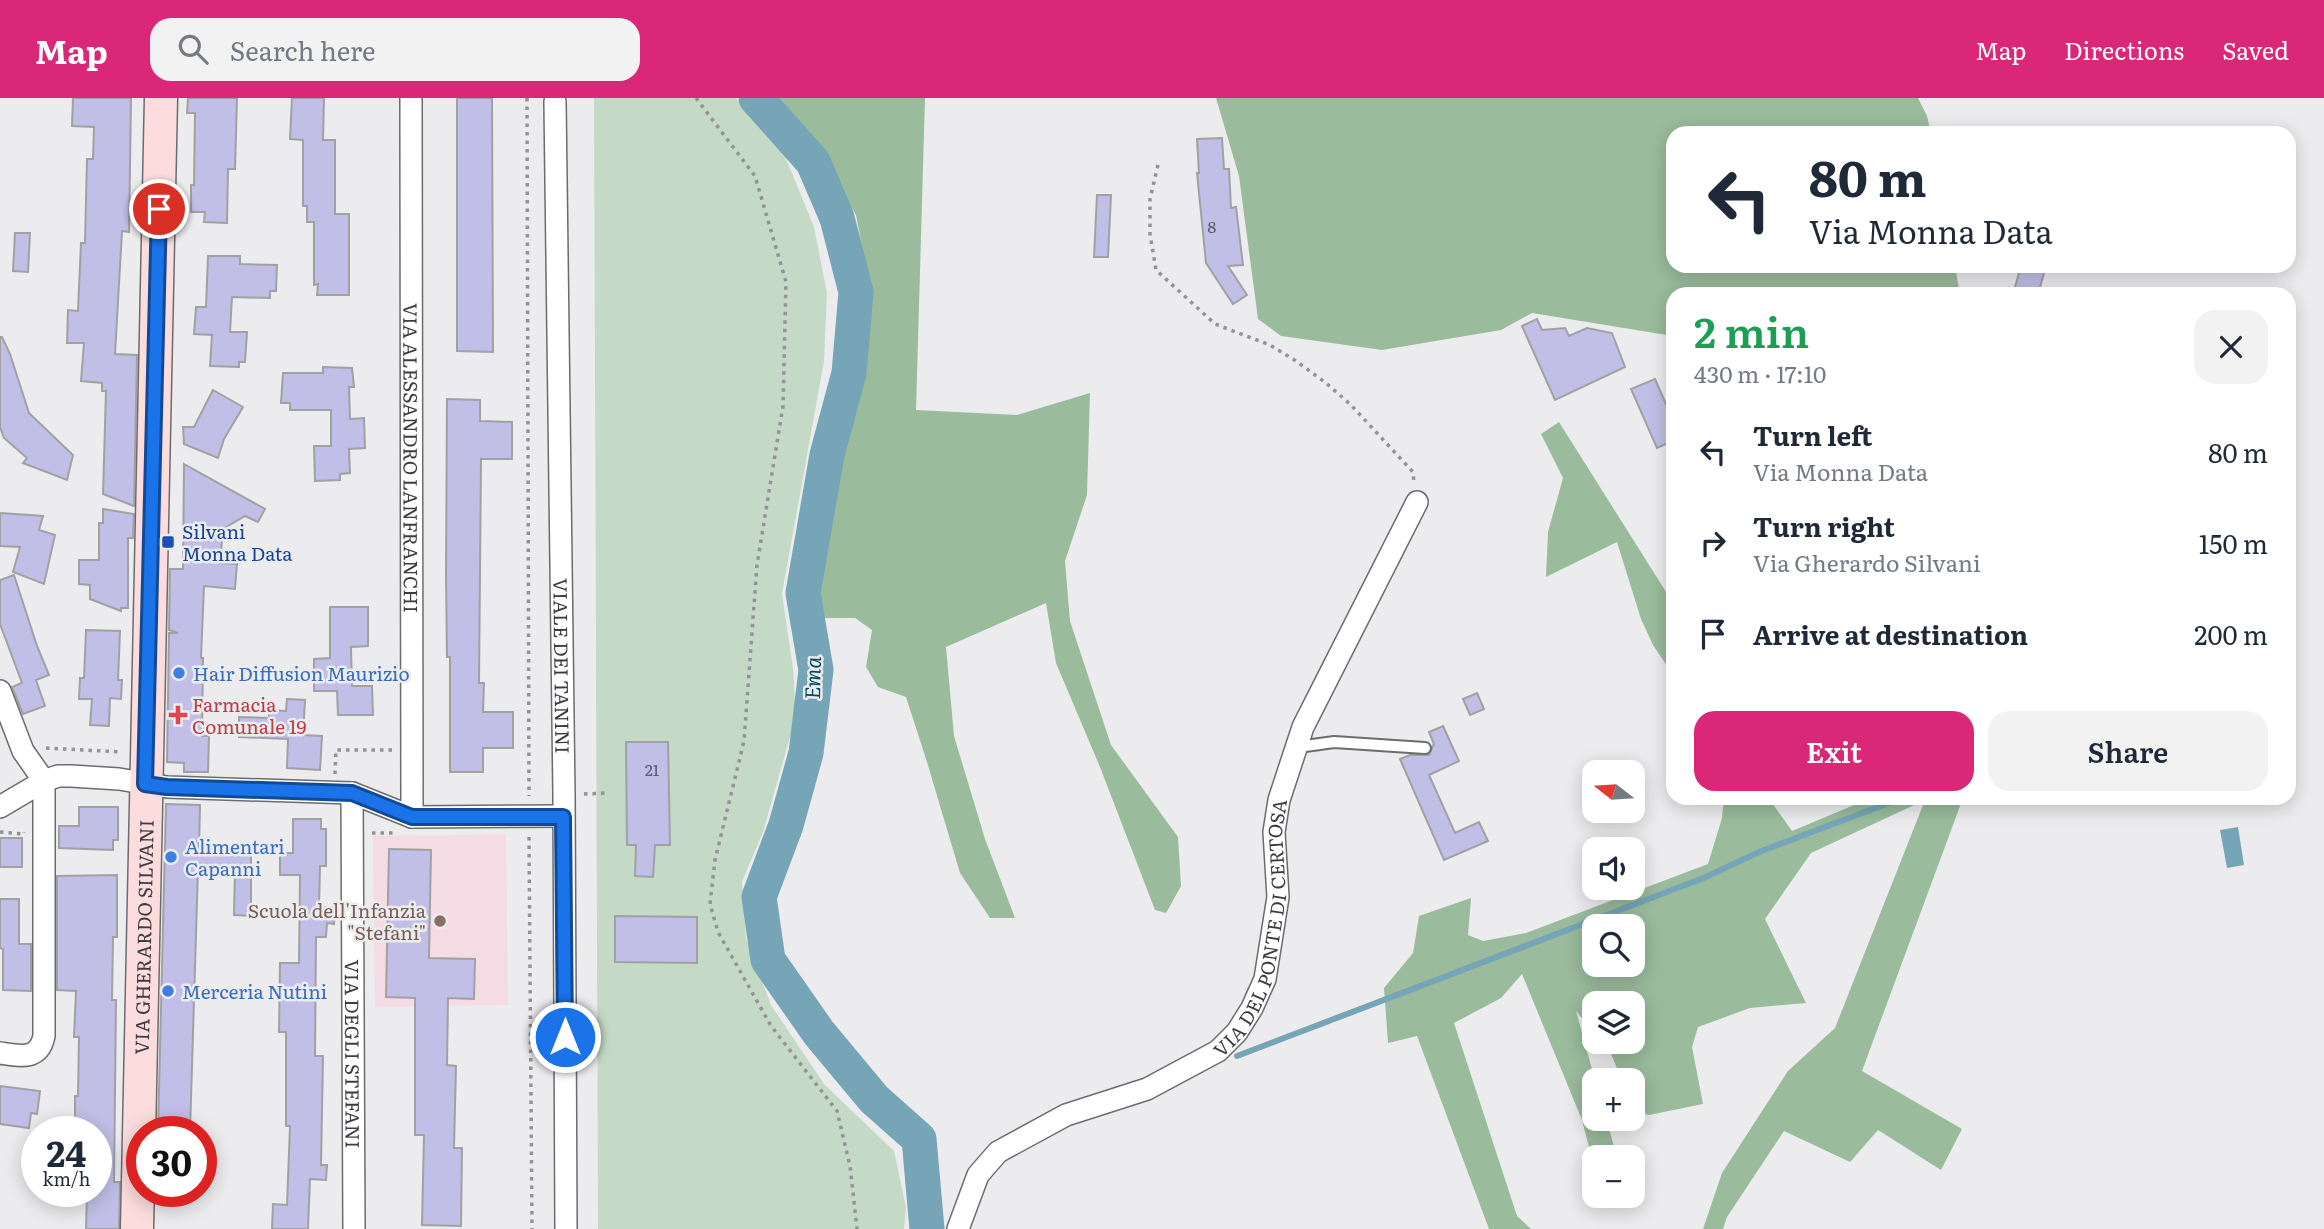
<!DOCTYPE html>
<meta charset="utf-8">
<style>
:root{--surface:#fff;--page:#f2f2f3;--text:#1f2937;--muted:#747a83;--accent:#db2777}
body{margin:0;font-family:Literata,serif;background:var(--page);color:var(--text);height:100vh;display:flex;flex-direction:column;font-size:26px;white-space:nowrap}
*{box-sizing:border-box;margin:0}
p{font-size:23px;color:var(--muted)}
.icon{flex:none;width:38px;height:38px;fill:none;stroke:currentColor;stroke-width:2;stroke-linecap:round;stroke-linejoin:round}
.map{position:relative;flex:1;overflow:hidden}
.panel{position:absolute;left:1666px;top:189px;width:630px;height:518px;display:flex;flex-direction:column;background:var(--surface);border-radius:21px;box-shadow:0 4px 18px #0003}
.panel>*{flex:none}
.hud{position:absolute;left:1666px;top:28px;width:630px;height:147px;border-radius:21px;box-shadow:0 4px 18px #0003;background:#fff;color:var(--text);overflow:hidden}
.needle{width:46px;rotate:287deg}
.tools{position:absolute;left:1582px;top:662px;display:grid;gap:14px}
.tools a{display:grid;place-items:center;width:63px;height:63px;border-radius:14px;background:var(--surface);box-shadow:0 4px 18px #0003;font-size:35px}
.speed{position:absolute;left:21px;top:1018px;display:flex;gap:14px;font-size:35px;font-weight:700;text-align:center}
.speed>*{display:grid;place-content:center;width:91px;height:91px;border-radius:50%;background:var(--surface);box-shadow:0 4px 18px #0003;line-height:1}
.speed small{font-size:18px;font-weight:400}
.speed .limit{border:10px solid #d22;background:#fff;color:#111}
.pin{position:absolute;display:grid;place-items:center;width:60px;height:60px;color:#fff;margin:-30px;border:4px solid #fff;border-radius:50%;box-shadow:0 2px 7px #0007}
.me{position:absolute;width:77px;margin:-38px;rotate:0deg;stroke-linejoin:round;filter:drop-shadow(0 0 5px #0008)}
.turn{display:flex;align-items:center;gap:24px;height:147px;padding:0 28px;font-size:32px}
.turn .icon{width:91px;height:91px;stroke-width:2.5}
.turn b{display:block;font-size:49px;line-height:60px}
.round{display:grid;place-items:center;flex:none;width:74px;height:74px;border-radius:21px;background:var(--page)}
.summary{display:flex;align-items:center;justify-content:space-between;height:119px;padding:0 28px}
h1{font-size:42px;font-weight:600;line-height:52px;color:#1e9e55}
.action{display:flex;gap:14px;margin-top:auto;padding:14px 28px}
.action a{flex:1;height:80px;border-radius:21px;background:var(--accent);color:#fff;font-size:28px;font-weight:600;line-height:80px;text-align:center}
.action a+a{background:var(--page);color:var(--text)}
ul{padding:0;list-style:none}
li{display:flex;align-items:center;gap:21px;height:91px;padding:0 28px}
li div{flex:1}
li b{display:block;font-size:26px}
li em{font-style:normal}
header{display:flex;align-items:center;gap:42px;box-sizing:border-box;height:98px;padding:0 35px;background:var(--accent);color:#fff}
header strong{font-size:33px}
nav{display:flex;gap:38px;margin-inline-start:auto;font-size:24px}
.search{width:490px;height:63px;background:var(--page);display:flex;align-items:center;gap:18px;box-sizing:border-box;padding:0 24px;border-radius:21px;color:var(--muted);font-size:26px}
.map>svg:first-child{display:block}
</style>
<header>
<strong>Map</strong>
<div class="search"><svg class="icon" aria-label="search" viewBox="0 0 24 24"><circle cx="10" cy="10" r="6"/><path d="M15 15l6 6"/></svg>Search here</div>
<nav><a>Map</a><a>Directions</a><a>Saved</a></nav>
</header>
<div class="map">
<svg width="2324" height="1131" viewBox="0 0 2324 1131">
<rect width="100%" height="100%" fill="#ececef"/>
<path fill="#f5dbe3" d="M 506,736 L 508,907 L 375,909 L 373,738 Z"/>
<path fill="#c5dac6" d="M 594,0 L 736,0 L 785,58 L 814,129 L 827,195 L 824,263 L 782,496 L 793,570 L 796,618 L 763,734 L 742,784 L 746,841 L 771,907 L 824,986 L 894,1053 L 906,1109 L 904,1131 L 598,1131 Z"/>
<path fill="#9abb9c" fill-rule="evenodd" d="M 779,0 L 925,0 L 916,312 L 1017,317 L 1090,295 L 1087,397 L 1065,463 L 1070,523 L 1111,647 L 1178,739 L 1181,788 L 1166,815 L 1155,812 L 1100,669 L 1056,565 L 1046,505 L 946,549 L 954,638 L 985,741 L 1015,820 L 990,820 L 960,775 L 927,664 L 906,599 L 878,589 L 866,569 L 872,532 L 855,520 L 824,520 L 815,487 L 847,337 L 869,185 L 856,117 L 804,31 Z
M 1216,0 L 1918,0 L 1927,18 L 1931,35 L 1673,35 L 1673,168 L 1955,168 L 1960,196 L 1673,196 L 1673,238 L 1532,215 L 1501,232 L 1382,252 L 1281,238 L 1258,221 L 1239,78 Z
M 1559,324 L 1673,505 L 1673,577 L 1653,547 L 1641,521 L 1617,444 L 1546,479 L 1548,434 L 1563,380 L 1541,336 Z
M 1724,700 L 1764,700 L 1770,702 L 1792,733 L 1871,700 L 1963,700 L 1862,973 L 1962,1031 L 1941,1072 L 1878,1032 L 1850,1064 L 1784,1033 L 1727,1119 L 1723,1131 L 1703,1131 L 1722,1075 L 1788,973 L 1835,930 L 1925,702 L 1811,755 L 1765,821 L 1806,905 L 1750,910 L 1698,929 L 1692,949 L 1703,1006 L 1649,1017 L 1633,1013 L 1633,982 L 1622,982 L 1611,956 L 1601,943 L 1633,943 L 1633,905 L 1594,905 L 1594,935 L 1576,913 L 1595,982 L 1594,1020 L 1606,1020 L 1617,1059 L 1594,1059 L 1594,1079 L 1587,1080 L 1592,1061 L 1582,1022 L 1522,876 L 1501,900 L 1454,925 L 1517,1118 L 1531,1131 L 1489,1131 L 1417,938 L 1388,945 L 1384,890 L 1413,855 L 1419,818 L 1471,800 L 1468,837 L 1483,843 L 1526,835 L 1708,766 L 1722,720 ZM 1594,828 L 1633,828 L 1633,866 L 1594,866 Z"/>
<path fill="#76a5b7" d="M 2238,729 L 2244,767 L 2227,770 L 2220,732 Z"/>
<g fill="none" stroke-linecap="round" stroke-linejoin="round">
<path stroke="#76a5b7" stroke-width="6" d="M 1237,958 L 1706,779 L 1759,754 L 1902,700"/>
<path stroke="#76a5b7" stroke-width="35" d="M 756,0 L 813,64 L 837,120 L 856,194 L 849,275 L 827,357 L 803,495 L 816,572 L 806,655 L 786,727 L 759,799 L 768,862 L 819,935 L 874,1001 L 919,1041 L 927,1131"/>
</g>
<path fill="#c1bee7" stroke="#a1a1a3" stroke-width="2" d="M 73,0 L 131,0 L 129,134 L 122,133 L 115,256 L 137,257 L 134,408 L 103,396 L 106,293 L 102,293 L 102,285 L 81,283 L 84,245 L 67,245 L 68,212 L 78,213 L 81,145 L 85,145 L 87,61 L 93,61 L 94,29 L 72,28 Z
M 188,0 L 237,0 L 235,71 L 228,71 L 227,125 L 204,124 L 205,114 L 191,114 L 191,87 L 194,87 L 195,15 L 187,15 Z
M 292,0 L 324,0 L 323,42 L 335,42 L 335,116 L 349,116 L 349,197 L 317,197 L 318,186 L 314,187 L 314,124 L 307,124 L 307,108 L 303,108 L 303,42 L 290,41 Z
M 457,0 L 492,0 L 493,254 L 457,253 Z
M 1222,40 L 1224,71 L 1229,71 L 1231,110 L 1236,109 L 1243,167 L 1228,168 L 1247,197 L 1233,206 L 1206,165 L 1197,75 L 1199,75 L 1197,41 Z
M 1097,97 L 1111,97 L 1108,159 L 1094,159 Z
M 15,135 L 30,135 L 28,174 L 13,173 Z
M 208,158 L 240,158 L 240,166 L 277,167 L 276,193 L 270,193 L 270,200 L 232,199 L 230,234 L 247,234 L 245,264 L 239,264 L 239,269 L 210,268 L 212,237 L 194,236 L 196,209 L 206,209 Z
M 2021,168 L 2046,168 L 2038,196 L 2013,196 Z
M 1537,221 L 1542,232 L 1565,230 L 1569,238 L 1587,230 L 1612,235 L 1625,269 L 1555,302 L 1522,228 Z
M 0,239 L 2,239 L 10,256 L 29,315 L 73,357 L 67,382 L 23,365 L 27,360 L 4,340 L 0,329 Z
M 323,269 L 352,270 L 354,289 L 349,289 L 350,321 L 364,320 L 365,350 L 349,351 L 350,375 L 340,376 L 340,382 L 315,383 L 314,348 L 331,348 L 331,312 L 290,312 L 290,305 L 281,305 L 283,275 L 323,275 Z
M 1655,281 L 1673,322 L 1673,343 L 1657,350 L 1631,291 Z
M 213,292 L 243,309 L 224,341 L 218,360 L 184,346 L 183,329 L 194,329 Z
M 447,301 L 480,302 L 480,323 L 512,324 L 512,361 L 481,361 L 479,585 L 484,585 L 483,614 L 513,614 L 513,650 L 483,650 L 483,674 L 450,674 L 450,559 L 447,559 L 446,478 Z
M 184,366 L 265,411 L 258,424 L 245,418 L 223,431 L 220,465 L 237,466 L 235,491 L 204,488 L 201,560 L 203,560 L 202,638 L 209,638 L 208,674 L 184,674 L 184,665 L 167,664 L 169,535 L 178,535 L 169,532 L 170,471 L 183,471 Z
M 103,411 L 134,416 L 133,440 L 128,440 L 128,510 L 121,510 L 121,513 L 90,501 L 90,487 L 79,486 L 79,462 L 99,462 L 99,425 L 103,425 Z
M 0,415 L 43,418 L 39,432 L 55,437 L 44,486 L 13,474 L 20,449 L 0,448 Z
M 14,477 L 37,548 L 49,577 L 36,582 L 45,608 L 23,616 L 12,589 L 22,585 L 0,526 L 0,482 Z
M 330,509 L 368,509 L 368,548 L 351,549 L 352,588 L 372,588 L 373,617 L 338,617 L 337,593 L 314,593 L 314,561 L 330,560 Z
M 86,532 L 120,533 L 118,582 L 122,582 L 121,601 L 110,600 L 109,628 L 90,627 L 92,601 L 79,601 L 80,580 L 84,580 Z
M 1477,595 L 1484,611 L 1470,617 L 1463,601 Z
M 287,601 L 305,602 L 303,637 L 322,638 L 320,672 L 287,670 L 288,641 L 239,639 L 239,619 L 269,620 L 269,612 L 286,613 Z
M 1443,628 L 1459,663 L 1429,677 L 1455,735 L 1479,724 L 1488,743 L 1444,762 L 1400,661 L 1410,657 L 1429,657 L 1434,646 L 1429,634 Z
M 626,644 L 668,644 L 670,747 L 655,747 L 653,779 L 635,778 L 636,747 L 627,747 Z
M 166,706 L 200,707 L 199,753 L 251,755 L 251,818 L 234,817 L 235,771 L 198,770 L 190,1034 L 158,1034 Z
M 79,709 L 118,709 L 118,742 L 113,742 L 113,752 L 59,750 L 59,728 L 79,728 Z
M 293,721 L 321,721 L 321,731 L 326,731 L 326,768 L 320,768 L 319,809 L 335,809 L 334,826 L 327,825 L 326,839 L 316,839 L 315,958 L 323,958 L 321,1067 L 327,1067 L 326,1082 L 310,1081 L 308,1131 L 272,1131 L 273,1106 L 287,1107 L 290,1028 L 286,1028 L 286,934 L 279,934 L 280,865 L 299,865 L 300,777 L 280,777 L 280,755 L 293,755 Z
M 0,740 L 22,740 L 22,769 L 0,769 Z
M 389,751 L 431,752 L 429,860 L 475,861 L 474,901 L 448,900 L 447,967 L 456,968 L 454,1050 L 462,1050 L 461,1128 L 422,1127 L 424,1037 L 415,1037 L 415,900 L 386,899 Z
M 117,777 L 117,839 L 113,839 L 112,902 L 116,902 L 114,1084 L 120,1084 L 119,1131 L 86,1131 L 87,1094 L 96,1094 L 96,1034 L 80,1034 L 81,1023 L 75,1023 L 75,998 L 78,998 L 79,939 L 74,939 L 76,893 L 57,892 L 57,778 Z
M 0,801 L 19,801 L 19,846 L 31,846 L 31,893 L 3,892 L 3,851 L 0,850 Z
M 615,818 L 697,819 L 697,865 L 615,864 Z
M 0,988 L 40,993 L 37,1016 L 31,1015 L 29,1030 L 0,1026 Z"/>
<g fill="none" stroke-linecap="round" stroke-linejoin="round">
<g stroke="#6c6c6e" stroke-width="14">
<path id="service" d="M 1298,649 L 1334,644 L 1425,650"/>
</g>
<g stroke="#6c6c6e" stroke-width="24">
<g id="minor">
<path id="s1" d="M 411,0 L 412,719"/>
<path id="s2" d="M 555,4 L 564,697 L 566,1131"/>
<path d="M 0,593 L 23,653 L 44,683 L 44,938 C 39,963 20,958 0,955"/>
<path id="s3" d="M 352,695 L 354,1131"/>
<path d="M 0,709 L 44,683 L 58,678 L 71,678 L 119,681 L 167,689 L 352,695 L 412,719 L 563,718"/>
<path id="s4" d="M 958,1131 L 978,1077 L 998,1054 L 1066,1017 L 1147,991 L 1218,953 L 1237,934 L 1252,910 L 1265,881 L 1278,799 L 1274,734 L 1279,702 L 1303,629 L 1417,404"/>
</g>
</g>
<g stroke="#6c6c6e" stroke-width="35">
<g id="secondary">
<path id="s5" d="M 137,1131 L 161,0"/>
</g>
</g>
<path stroke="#939395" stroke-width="3.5" stroke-dasharray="3.5 5" stroke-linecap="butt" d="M 527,0 L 529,698
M 696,0 L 755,78 L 786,184 L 783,308 L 757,467 L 744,643 L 715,762 L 710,806 L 718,834 L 771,928 L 837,1013 L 850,1068 L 857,1131
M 1158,67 L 1150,101 L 1150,136 L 1156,172 L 1215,226 L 1270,247 L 1296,263 L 1326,285 L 1351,307 L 1413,374 L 1414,385
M 46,650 L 122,654
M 335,676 L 336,652 L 392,652
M 584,696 L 607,695
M 0,734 L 24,736 L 24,734
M 372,735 L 395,735
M 529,739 L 532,1131"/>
<use href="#service" stroke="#fff" stroke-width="10"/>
<use href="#minor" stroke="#fff" stroke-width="21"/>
<use href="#secondary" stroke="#fcdcdc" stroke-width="32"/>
</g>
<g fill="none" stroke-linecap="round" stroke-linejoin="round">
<g stroke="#114b97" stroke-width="18">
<path id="route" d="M 159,111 L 145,686 L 167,689 L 352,695 L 412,719 L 563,719 L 565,939"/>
</g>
<use href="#route" stroke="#1a73e8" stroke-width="12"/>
</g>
<rect fill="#1a4fb4" stroke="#ececef" stroke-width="2.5" x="161" y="437" width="14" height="14" rx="3.5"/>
<g fill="#3f7fe0" stroke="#ececef" stroke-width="2.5">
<circle cx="179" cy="575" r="7"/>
<circle cx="171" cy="759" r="7"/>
<circle cx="168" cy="893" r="7"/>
</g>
<path fill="#e0444e" stroke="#ececef" stroke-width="2.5" d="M174.5 606.5h7v7h7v7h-7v7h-7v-7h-7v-7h7z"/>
<circle fill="#8d6e63" stroke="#ececef" stroke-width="2.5" cx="440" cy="823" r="7"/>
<g text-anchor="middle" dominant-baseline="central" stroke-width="5" stroke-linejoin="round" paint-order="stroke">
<g font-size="16" fill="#5d5c68">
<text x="1212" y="128">8</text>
<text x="652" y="671">21</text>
</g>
<g font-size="19" fill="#3c3c3d" stroke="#ececef">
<text stroke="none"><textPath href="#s1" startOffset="360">VIA ALESSANDRO LANFRANCHI</textPath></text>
<text stroke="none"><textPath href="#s2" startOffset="564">VIALE DEI TANINI</textPath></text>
<text stroke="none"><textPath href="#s4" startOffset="464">VIA DEL PONTE DI CERTOSA</textPath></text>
<text stroke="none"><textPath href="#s5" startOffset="292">VIA GHERARDO SILVANI</textPath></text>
<text stroke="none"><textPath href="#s3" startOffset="261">VIA DEGLI STEFANI</textPath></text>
</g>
<g font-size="19" fill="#164399" stroke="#ececef" text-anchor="start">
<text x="182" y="433">Silvani<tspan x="182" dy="22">Monna Data</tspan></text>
</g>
<g font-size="19" fill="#366cbe" stroke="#ececef" text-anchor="start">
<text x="193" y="575">Hair Diffusion Maurizio</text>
<text x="185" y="748">Alimentari<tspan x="185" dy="22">Capanni</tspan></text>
<text x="182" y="893">Merceria Nutini</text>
</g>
<g font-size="19" fill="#be3a42" stroke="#ececef" text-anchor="start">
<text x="192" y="606">Farmacia<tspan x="192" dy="22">Comunale 19</tspan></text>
</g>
<g font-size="19" fill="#785e54" stroke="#ececef" text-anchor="end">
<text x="426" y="812">Scuola dell'Infanzia<tspan x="426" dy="22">"Stefani"</tspan></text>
</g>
<g font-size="21" font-style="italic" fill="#03495d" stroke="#ececef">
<text transform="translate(811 580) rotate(-89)">Ema</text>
</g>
</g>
</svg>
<div class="tools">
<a><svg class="needle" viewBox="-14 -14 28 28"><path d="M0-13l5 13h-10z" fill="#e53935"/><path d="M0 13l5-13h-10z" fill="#747a83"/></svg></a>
<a><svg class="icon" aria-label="sound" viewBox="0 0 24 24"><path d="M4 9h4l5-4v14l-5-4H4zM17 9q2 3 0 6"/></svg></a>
<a><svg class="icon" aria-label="search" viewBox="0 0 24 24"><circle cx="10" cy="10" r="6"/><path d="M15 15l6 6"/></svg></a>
<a><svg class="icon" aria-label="layers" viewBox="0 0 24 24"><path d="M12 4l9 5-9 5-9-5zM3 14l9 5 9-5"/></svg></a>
<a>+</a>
<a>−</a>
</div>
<div class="speed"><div>24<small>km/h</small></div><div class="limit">30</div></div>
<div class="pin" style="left:159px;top:111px;background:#d93025"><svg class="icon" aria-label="arrive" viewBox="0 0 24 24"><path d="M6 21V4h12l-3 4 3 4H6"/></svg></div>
<svg class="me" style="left:565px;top:939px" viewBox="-20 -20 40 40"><circle r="17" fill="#1a73e8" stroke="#fff" stroke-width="3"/><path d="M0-11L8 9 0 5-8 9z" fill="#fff"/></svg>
<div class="hud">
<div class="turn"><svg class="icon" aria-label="left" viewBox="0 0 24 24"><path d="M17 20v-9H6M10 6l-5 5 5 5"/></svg><div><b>80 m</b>Via Monna Data</div></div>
</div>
<section class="panel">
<div class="summary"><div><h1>2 min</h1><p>430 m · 17:10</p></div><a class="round"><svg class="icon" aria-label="close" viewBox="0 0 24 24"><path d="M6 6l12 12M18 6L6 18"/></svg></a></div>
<ul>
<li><svg class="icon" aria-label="left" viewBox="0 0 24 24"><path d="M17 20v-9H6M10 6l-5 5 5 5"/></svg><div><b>Turn left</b><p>Via Monna Data</p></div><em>80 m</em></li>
<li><svg class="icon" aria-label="right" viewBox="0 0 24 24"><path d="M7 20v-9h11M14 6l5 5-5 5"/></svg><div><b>Turn right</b><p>Via Gherardo Silvani</p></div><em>150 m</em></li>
<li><svg class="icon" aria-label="arrive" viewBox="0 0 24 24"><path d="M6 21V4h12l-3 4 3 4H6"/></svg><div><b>Arrive at destination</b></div><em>200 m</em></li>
</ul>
<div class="action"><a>Exit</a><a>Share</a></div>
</section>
</div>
